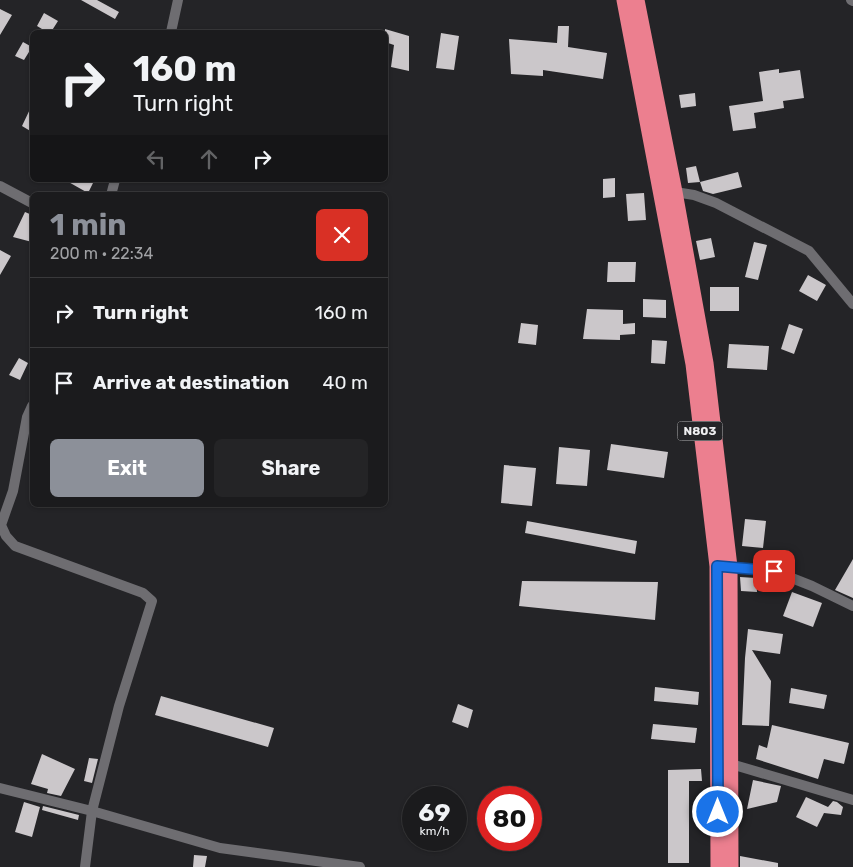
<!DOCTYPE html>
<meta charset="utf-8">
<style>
:root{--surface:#1b1b1d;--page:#242426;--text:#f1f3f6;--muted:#a0a1a4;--line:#39393b;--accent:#8c9099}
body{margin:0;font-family:Rubik,sans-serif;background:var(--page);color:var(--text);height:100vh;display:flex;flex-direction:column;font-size:19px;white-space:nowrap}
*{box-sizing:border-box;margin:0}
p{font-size:16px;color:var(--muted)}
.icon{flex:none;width:28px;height:28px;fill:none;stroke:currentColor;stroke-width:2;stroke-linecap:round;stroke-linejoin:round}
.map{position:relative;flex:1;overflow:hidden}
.sheet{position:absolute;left:30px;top:192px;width:358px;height:315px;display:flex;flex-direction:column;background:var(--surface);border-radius:8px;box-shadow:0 1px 4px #0004,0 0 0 1px var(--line)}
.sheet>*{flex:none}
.banner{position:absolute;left:30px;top:30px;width:358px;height:152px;border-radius:8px;box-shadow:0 1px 4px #0004,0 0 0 1px var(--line);background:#1b1b1d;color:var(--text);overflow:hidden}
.speed{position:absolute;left:402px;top:786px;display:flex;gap:10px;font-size:25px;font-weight:700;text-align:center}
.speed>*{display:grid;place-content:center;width:65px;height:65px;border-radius:50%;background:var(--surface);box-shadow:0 1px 4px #0004,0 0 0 1px var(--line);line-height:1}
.speed small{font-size:12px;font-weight:400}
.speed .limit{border:8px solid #d22;background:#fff;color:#111}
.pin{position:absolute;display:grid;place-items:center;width:42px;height:42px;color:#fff;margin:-21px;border-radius:10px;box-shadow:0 2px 8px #0006}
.me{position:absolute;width:55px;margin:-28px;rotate:0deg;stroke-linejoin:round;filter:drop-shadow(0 0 4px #0008)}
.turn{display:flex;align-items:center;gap:18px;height:105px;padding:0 20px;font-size:22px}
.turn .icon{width:65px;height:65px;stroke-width:2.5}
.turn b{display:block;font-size:35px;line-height:42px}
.lanes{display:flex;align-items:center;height:48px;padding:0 20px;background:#0003;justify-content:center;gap:25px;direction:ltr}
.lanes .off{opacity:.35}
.round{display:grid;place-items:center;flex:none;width:52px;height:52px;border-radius:8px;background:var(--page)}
.summary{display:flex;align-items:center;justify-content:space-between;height:85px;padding:0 20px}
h1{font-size:30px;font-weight:700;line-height:38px;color:var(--accent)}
.action{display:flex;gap:10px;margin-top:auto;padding:10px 20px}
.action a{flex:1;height:58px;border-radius:8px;background:var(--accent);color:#fff;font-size:20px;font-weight:700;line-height:58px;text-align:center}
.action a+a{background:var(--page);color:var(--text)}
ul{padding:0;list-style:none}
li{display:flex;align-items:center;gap:15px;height:70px;padding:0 20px;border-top:1px solid var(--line)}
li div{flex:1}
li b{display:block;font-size:19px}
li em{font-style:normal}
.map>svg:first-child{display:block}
</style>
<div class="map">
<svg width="853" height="867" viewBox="0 0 853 867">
<rect width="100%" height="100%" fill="#242427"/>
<path fill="#cbc7ca" d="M 81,0 L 97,0 L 119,12 L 115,19 Z
M 0,9 L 12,15 L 0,35 Z
M 44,13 L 58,21 L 51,32 L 47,32 L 37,26 Z
M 558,26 L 569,26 L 568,47 L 607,53 L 603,79 L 543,70 L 543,76 L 511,74 L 509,39 L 557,43 Z
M 385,29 L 409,36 L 409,71 L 391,67 L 394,45 L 385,42 Z
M 441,33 L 459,36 L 454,70 L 436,68 Z
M 23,42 L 32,47 L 24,60 L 15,56 Z
M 779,69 L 779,73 L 800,70 L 804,98 L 783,101 L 784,108 L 754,113 L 756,128 L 733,131 L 729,106 L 763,101 L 759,72 Z
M 695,93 L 696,106 L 681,108 L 679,95 Z
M 32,105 L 32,132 L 22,126 Z
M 696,166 L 700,182 L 688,183 L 686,168 Z
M 738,172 L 742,187 L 713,194 L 703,191 L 700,182 Z
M 615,178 L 615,197 L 603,198 L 603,179 Z
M 65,180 L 88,180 L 93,183 L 88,193 Z
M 644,193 L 646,220 L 628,221 L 626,194 Z
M 25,212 L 32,215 L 32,242 L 13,237 Z
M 711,238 L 715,257 L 700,260 L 696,241 Z
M 754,242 L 767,245 L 758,280 L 745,277 Z
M 0,250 L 11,256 L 0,275 Z
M 608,262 L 636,262 L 635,282 L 607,282 Z
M 808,275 L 826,285 L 817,301 L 799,291 Z
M 710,287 L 739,287 L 739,311 L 710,311 Z
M 643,299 L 666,300 L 666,318 L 643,317 Z
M 587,309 L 623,310 L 623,324 L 635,323 L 635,334 L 620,335 L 620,340 L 583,339 Z
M 521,323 L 538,325 L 536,345 L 518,343 Z
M 789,324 L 803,329 L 794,354 L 781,349 Z
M 652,340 L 667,341 L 665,364 L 651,363 Z
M 729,344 L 769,346 L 767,370 L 727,368 Z
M 19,358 L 28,363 L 20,380 L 9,375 Z
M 611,444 L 668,452 L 664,478 L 607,470 Z
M 559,447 L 590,450 L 587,486 L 556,484 Z
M 504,465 L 536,468 L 532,506 L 501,503 Z
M 745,519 L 766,521 L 763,548 L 742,546 Z
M 527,521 L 637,541 L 635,554 L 525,533 Z
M 853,559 L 853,598 L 835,590 Z
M 740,577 L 756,578 L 757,592 L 741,591 Z
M 522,581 L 658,582 L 655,620 L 519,606 Z
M 792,592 L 822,603 L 813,627 L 783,616 Z
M 748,629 L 783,634 L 780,654 L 752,650 L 771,681 L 769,726 L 742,725 L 745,658 Z
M 655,687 L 699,692 L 698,705 L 654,701 Z
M 791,688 L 827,695 L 824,709 L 789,703 Z
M 161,696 L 274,728 L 268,747 L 155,715 Z
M 458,704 L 473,710 L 468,728 L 452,722 Z
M 653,724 L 697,728 L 695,743 L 651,739 Z
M 772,725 L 849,743 L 844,764 L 824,759 L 818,779 L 756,759 L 759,745 L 767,748 Z
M 42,754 L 75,769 L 61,796 L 47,793 L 48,789 L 31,784 Z
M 89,758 L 98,759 L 92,783 L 84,781 Z
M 701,769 L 702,781 L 689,781 L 689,863 L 668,863 L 668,770 Z
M 753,780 L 781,786 L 777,802 L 747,809 Z
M 806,797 L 828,807 L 833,801 L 837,802 L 843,807 L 841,815 L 824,813 L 817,827 L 796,817 Z
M 24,802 L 40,807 L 32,837 L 15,832 Z
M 43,806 L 79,815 L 78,820 L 42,810 Z
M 194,855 L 207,856 L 205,867 L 193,867 Z
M 740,856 L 778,863 L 778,867 L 740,867 Z"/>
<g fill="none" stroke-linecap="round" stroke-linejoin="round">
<path stroke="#6e6d71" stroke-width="10" d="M 851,0 L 853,1
M 171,32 L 178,0
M 0,186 L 32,203
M 675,192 L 694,195 L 716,203 L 809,251 L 853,304
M 111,195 L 115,180
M 32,406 L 27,417 L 13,491 L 1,525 L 6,536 L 15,546 L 143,593 L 152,601 L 119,706 L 92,811 L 220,848 L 360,867
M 725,566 L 774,571 L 812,586 L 853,606
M 731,764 L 853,800
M 0,788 L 92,811 L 85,867"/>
<path stroke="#ec7f8f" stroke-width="15" d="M 624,0 L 693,364 L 717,566 L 718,867
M 637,0 L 675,192 L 706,363 L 730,567 L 731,867"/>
</g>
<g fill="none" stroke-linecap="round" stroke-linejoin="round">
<g stroke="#114b97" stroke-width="12">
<path id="route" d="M 718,812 L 717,566 L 774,571"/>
</g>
<use href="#route" stroke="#1a73e8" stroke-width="9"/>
</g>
<g text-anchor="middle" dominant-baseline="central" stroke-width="5" stroke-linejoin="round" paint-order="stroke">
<rect fill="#242427" stroke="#b2b2b4" stroke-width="1" x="677.5" y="421.5" width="45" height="19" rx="4"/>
<g font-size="12" font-weight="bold" fill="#efeff1">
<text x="700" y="431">N803</text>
</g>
</g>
</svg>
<div class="speed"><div>69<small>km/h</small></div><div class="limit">80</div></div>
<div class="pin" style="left:774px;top:571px;background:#d93025"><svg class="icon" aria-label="arrive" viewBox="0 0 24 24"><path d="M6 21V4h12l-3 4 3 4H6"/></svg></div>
<svg class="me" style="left:718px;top:812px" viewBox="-20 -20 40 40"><circle r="17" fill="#1a73e8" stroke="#fff" stroke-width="3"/><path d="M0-11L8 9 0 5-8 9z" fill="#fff"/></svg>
<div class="banner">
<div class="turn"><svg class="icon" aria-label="right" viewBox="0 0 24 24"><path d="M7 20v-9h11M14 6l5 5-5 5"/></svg><div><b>160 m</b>Turn right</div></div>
<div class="lanes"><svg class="icon off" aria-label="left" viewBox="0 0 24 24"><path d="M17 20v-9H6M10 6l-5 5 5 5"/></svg><svg class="icon off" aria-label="ahead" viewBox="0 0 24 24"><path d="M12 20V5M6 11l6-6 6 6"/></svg><svg class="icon" aria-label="right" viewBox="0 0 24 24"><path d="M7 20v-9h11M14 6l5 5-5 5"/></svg></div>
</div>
<section class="sheet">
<div class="summary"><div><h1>1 min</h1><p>200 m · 22:34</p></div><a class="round" style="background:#d93025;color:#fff"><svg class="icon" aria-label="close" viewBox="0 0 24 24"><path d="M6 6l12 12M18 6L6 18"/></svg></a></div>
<ul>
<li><svg class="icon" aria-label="right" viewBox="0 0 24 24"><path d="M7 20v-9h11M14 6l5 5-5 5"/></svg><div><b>Turn right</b></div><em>160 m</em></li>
<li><svg class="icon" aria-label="arrive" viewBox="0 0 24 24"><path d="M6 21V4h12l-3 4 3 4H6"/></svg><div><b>Arrive at destination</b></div><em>40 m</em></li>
</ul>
<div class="action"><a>Exit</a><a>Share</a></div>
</section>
</div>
